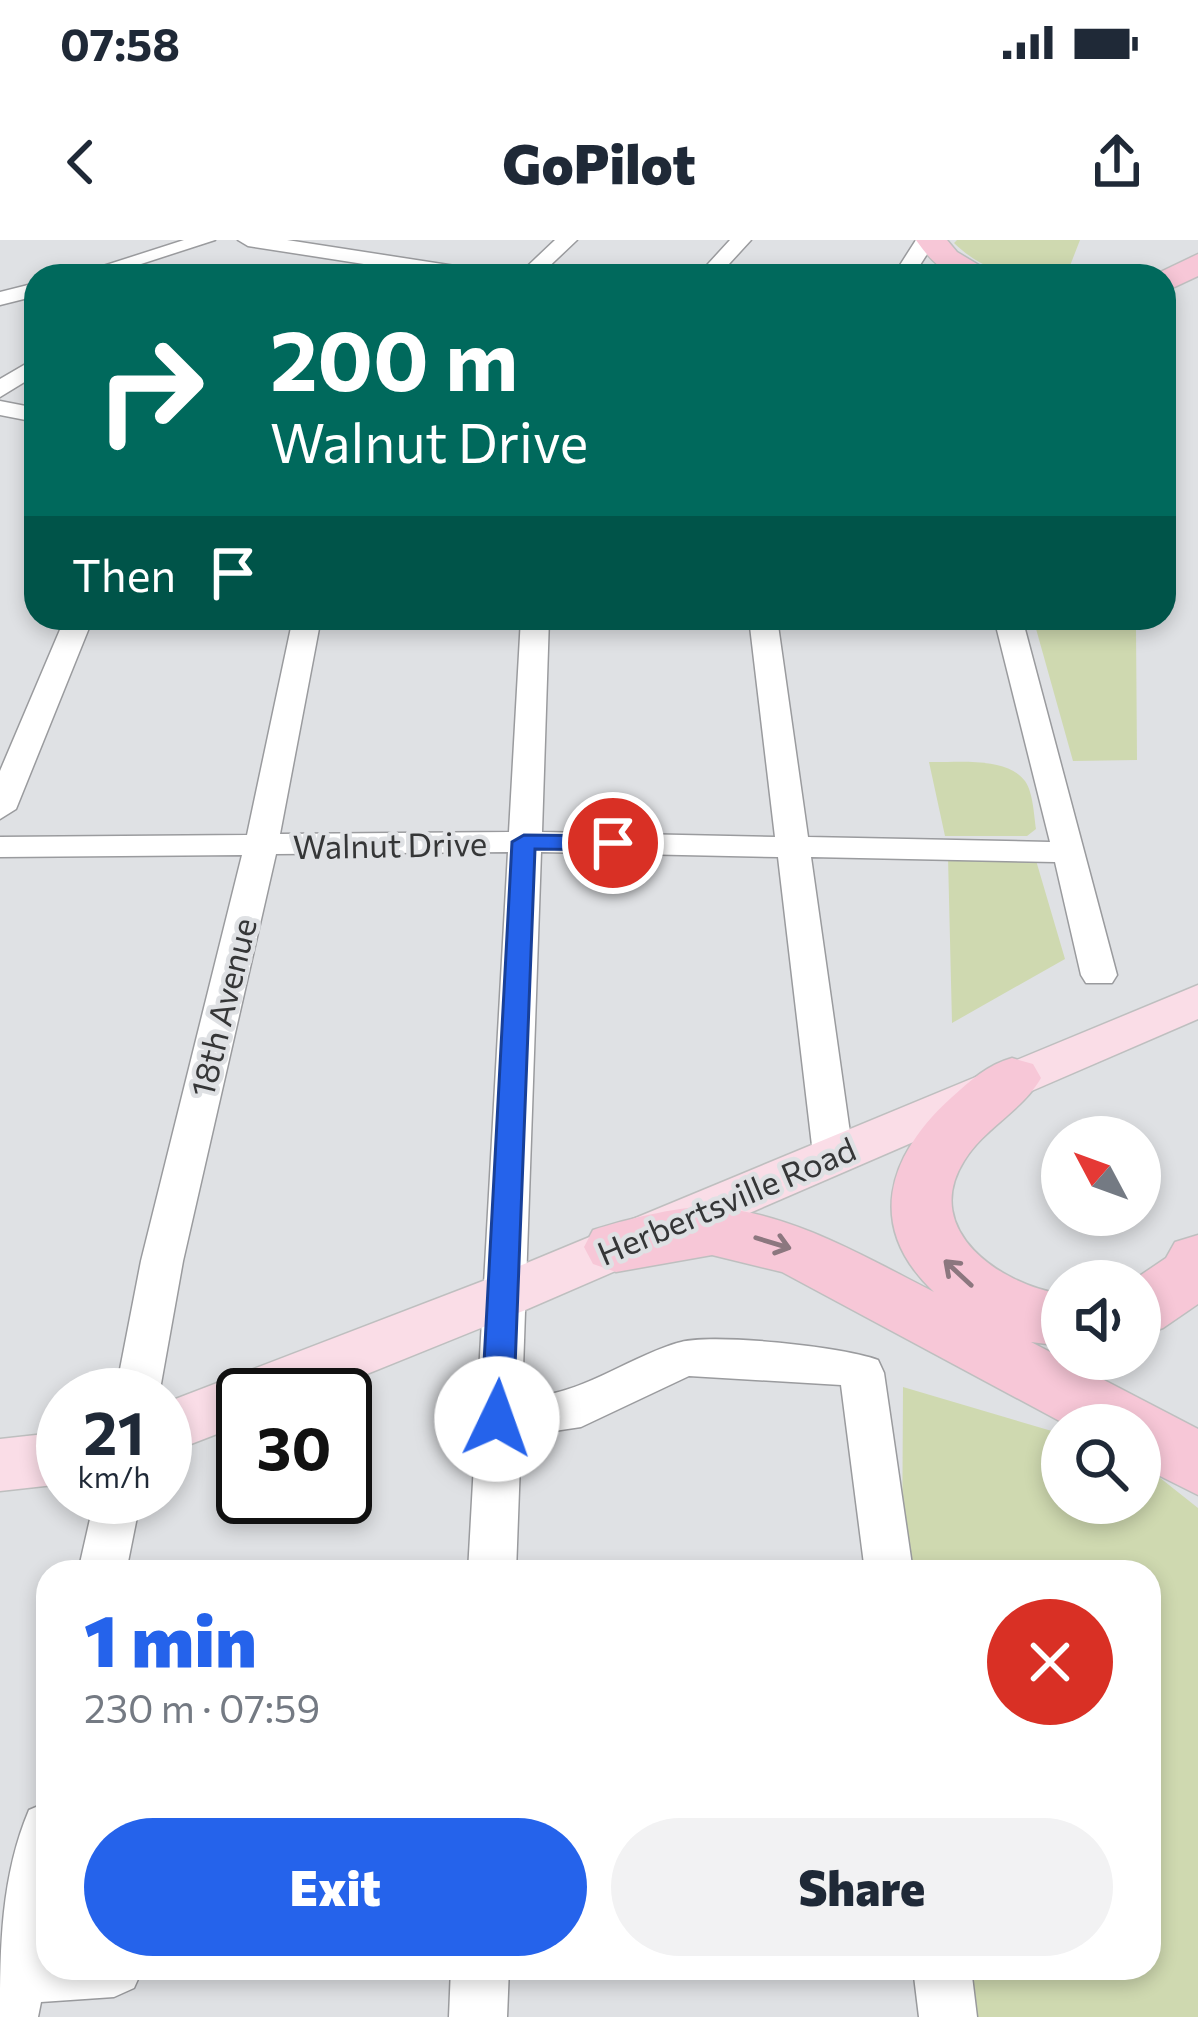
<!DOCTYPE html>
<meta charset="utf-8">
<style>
:root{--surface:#fff;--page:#f2f2f3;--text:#1f2937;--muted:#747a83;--accent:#2563eb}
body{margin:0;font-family:Commissioner,sans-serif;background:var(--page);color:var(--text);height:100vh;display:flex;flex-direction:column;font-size:45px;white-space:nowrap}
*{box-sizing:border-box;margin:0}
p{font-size:39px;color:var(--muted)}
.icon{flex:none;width:66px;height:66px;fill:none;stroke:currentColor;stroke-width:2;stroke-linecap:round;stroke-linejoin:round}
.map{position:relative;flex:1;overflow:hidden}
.details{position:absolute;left:36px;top:1320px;width:1125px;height:420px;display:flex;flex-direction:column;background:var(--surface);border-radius:36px;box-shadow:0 6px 18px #0003}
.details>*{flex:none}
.guide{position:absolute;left:24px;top:24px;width:1152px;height:366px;border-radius:36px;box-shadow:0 6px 18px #0003;background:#00695c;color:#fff;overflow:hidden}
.needle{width:78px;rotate:311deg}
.controls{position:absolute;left:1041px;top:876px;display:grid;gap:24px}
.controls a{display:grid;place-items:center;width:120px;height:120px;border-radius:50%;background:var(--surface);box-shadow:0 6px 18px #0003;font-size:60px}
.speed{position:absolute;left:36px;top:1128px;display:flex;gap:24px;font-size:60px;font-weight:700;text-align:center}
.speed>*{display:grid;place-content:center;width:156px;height:156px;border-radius:50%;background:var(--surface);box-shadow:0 6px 18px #0003;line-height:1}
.speed small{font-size:30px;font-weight:400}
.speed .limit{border:6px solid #111;border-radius:18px;background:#fff;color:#111}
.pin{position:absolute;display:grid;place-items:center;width:102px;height:102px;color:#fff;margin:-51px;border:6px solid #fff;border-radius:50%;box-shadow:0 3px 12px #0007}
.me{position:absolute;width:132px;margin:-66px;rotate:3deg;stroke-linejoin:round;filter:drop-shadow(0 0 9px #0008)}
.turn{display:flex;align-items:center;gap:42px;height:252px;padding:0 48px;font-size:54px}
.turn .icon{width:156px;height:156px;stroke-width:2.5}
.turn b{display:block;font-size:84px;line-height:102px}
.then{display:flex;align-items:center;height:114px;padding:0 48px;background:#0003;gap:24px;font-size:45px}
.round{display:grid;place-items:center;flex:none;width:126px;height:126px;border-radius:63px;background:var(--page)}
.overview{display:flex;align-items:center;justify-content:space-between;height:204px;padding:0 48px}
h1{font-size:72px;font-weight:800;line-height:90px;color:var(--accent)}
.primary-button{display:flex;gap:24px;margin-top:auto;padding:24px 48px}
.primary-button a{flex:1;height:138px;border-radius:72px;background:var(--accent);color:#fff;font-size:48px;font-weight:800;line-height:138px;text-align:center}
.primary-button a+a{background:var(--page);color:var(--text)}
.status{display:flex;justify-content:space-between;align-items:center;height:84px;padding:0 60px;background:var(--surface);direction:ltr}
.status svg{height:33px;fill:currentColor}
header{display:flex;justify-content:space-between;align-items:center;height:156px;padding:0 48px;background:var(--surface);font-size:54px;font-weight:800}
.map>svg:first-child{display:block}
</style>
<div class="status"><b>07:58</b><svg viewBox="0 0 49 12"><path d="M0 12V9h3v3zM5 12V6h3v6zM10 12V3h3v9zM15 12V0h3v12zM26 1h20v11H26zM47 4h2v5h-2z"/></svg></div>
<header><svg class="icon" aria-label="back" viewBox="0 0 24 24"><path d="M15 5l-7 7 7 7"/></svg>GoPilot<svg class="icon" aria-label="share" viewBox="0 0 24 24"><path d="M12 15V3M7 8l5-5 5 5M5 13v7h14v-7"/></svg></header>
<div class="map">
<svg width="1198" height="1777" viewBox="0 0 1198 1777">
<rect width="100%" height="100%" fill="#dfe1e4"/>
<path fill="#cfd9b0" d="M 957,0 L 1080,0 L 1066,36 C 1018,36 990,37 954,3 Z
M 1033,378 L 1128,378 L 1136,388 L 1137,520 L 1073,521 Z
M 929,522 C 956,523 1006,516 1025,541 C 1033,552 1034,575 1036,589 L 1027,596 L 945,596 Z
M 948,617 L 1035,617 L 1065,719 L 952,783 Z
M 903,1147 L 1062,1194 L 1062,1263 L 1140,1263 L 1140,1222 L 1198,1268 L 1198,1777 L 938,1777 L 932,1728 L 1149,1728 L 1149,1332 L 902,1332 Z"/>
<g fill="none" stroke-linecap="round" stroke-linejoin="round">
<g stroke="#9a9b9e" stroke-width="3">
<path id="minor" d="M 184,0 L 215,0 L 104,36 L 72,36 Z
M 238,0 L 287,0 L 481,30 L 491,36 L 441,36 L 248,6 Z
M 555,0 L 577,0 L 539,36 L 517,36 Z
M 730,0 L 751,0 L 718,36 L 697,36 Z
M 916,0 L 936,0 L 913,36 L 893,36 Z
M 36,43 L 36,56 L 0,65 L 0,52 Z
M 36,118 L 36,135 L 0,157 L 0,139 Z
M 0,161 L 36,168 L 36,182 L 0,175 Z
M 65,378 L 93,378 L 16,569 L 0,579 L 0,531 Z
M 293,378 L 321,378 L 280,594 L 509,592 L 521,378 L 549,378 L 542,592 L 775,597 L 749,378 L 777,378 L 808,597 L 1050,602 L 994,378 L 1022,378 L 1117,735 L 1112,743 L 1086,743 L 1081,735 L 1055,622 L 811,617 L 853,914 L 847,924 L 833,928 L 819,924 L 813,914 L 778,617 L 541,612 L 522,1158 C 585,1154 620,1121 677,1103 C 709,1092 845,1107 878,1120 L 884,1133 L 913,1332 L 865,1332 L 841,1145 L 689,1136 L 581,1187 L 521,1196 L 516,1332 L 468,1332 L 508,612 L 276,614 L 183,1021 L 159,1155 L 115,1155 L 141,1021 L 242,615 L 0,617 L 0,597 L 247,595 Z
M 95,1257 L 141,1257 L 126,1332 L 78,1332 Z
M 48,1562 L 48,1728 L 143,1728 L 134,1748 L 114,1757 L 41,1762 L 38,1777 L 0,1777 C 0,1707 1,1636 29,1570 Z
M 451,1728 L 509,1728 L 507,1777 L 449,1777 Z
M 913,1728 L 971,1728 L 977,1777 L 919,1777 Z"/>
</g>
<g stroke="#bebfbf" stroke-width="3">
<path id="major" d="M 1198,745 L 1198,779 L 523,1071 L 315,1155 L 243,1155 L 243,1184 L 165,1214 L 165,1163 L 483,1041 Z
M 63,1192 L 63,1244 L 0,1251 L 0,1199 Z"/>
</g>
<g stroke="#bebfbf" stroke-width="3">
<path id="highway" d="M 916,0 L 947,0 L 957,12 L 997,36 C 954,36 942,37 916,0 Z
M 1198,14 L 1198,36 L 1164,52 L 1164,36 L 1152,36 Z
M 1012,818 L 1033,824 L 1041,838 C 1022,871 984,888 964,921 C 920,991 1002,1045 1062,1054 L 1062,1106 L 1031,1102 L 1198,1189 L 1198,1255 L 1140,1226 L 1140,1185 L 1067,1185 L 782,1032 L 712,1015 L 616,1032 L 593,1024 L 584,1007 L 593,990 C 624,980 682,965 714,967 C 793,974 865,1017 934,1052 C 865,987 887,916 951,858 C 970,841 987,825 1012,818 Z
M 1198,995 L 1198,1064 L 1163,1088 L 1140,1096 L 1140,1041 L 1132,1041 L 1166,1018 L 1175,1002 Z"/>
</g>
<use href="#minor" fill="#fff" fill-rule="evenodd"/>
<use href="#major" fill="#fadde7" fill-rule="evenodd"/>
<use href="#highway" fill="#f7c7d7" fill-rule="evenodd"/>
</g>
<defs><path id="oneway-shaft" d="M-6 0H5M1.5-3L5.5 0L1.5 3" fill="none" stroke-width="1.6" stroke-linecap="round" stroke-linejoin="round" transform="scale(3)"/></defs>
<g stroke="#8c777f">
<use href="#oneway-shaft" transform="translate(773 1003) rotate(17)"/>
<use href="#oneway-shaft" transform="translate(958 1033) rotate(-137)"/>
</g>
<path fill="#2563eb" stroke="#184099" stroke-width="3" d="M 524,595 L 613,596 L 624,603 L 613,610 L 535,609 L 513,1179 L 508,1189 L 497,1193 L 486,1189 L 481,1179 L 512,602 Z"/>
<g text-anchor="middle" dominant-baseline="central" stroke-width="9" stroke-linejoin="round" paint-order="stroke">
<g font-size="33" fill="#353637" stroke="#dfe1e4">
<text transform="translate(390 604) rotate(-1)">Walnut Drive</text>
<text transform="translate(222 767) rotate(-76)">18th Avenue</text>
<text transform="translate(726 960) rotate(-23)">Herbertsville Road</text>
</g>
</g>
</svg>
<div class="controls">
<a><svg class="needle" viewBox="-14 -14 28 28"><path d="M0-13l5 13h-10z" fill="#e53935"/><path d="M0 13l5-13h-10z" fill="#747a83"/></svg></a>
<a><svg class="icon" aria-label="sound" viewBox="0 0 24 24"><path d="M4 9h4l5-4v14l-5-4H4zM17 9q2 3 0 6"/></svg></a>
<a><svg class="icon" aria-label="search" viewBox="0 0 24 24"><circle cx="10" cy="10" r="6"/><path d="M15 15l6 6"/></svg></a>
</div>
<div class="speed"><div>21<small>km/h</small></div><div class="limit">30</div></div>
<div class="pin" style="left:613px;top:603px;background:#d93025"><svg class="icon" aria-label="arrive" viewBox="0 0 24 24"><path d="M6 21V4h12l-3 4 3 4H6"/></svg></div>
<svg class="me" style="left:497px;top:1179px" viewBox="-20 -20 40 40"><circle r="19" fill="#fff"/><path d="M0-13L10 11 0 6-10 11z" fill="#2563eb"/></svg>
<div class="guide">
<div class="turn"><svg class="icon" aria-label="right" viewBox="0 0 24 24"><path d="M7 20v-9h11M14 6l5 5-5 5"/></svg><div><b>200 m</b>Walnut Drive</div></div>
<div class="then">Then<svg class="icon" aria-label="arrive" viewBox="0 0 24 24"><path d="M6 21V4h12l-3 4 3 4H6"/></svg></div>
</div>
<section class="details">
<div class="overview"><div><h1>1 min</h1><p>230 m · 07:59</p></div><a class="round" style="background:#d93025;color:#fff"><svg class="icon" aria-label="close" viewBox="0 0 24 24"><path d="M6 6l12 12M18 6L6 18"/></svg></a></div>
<div class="primary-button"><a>Exit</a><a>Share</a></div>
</section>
</div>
